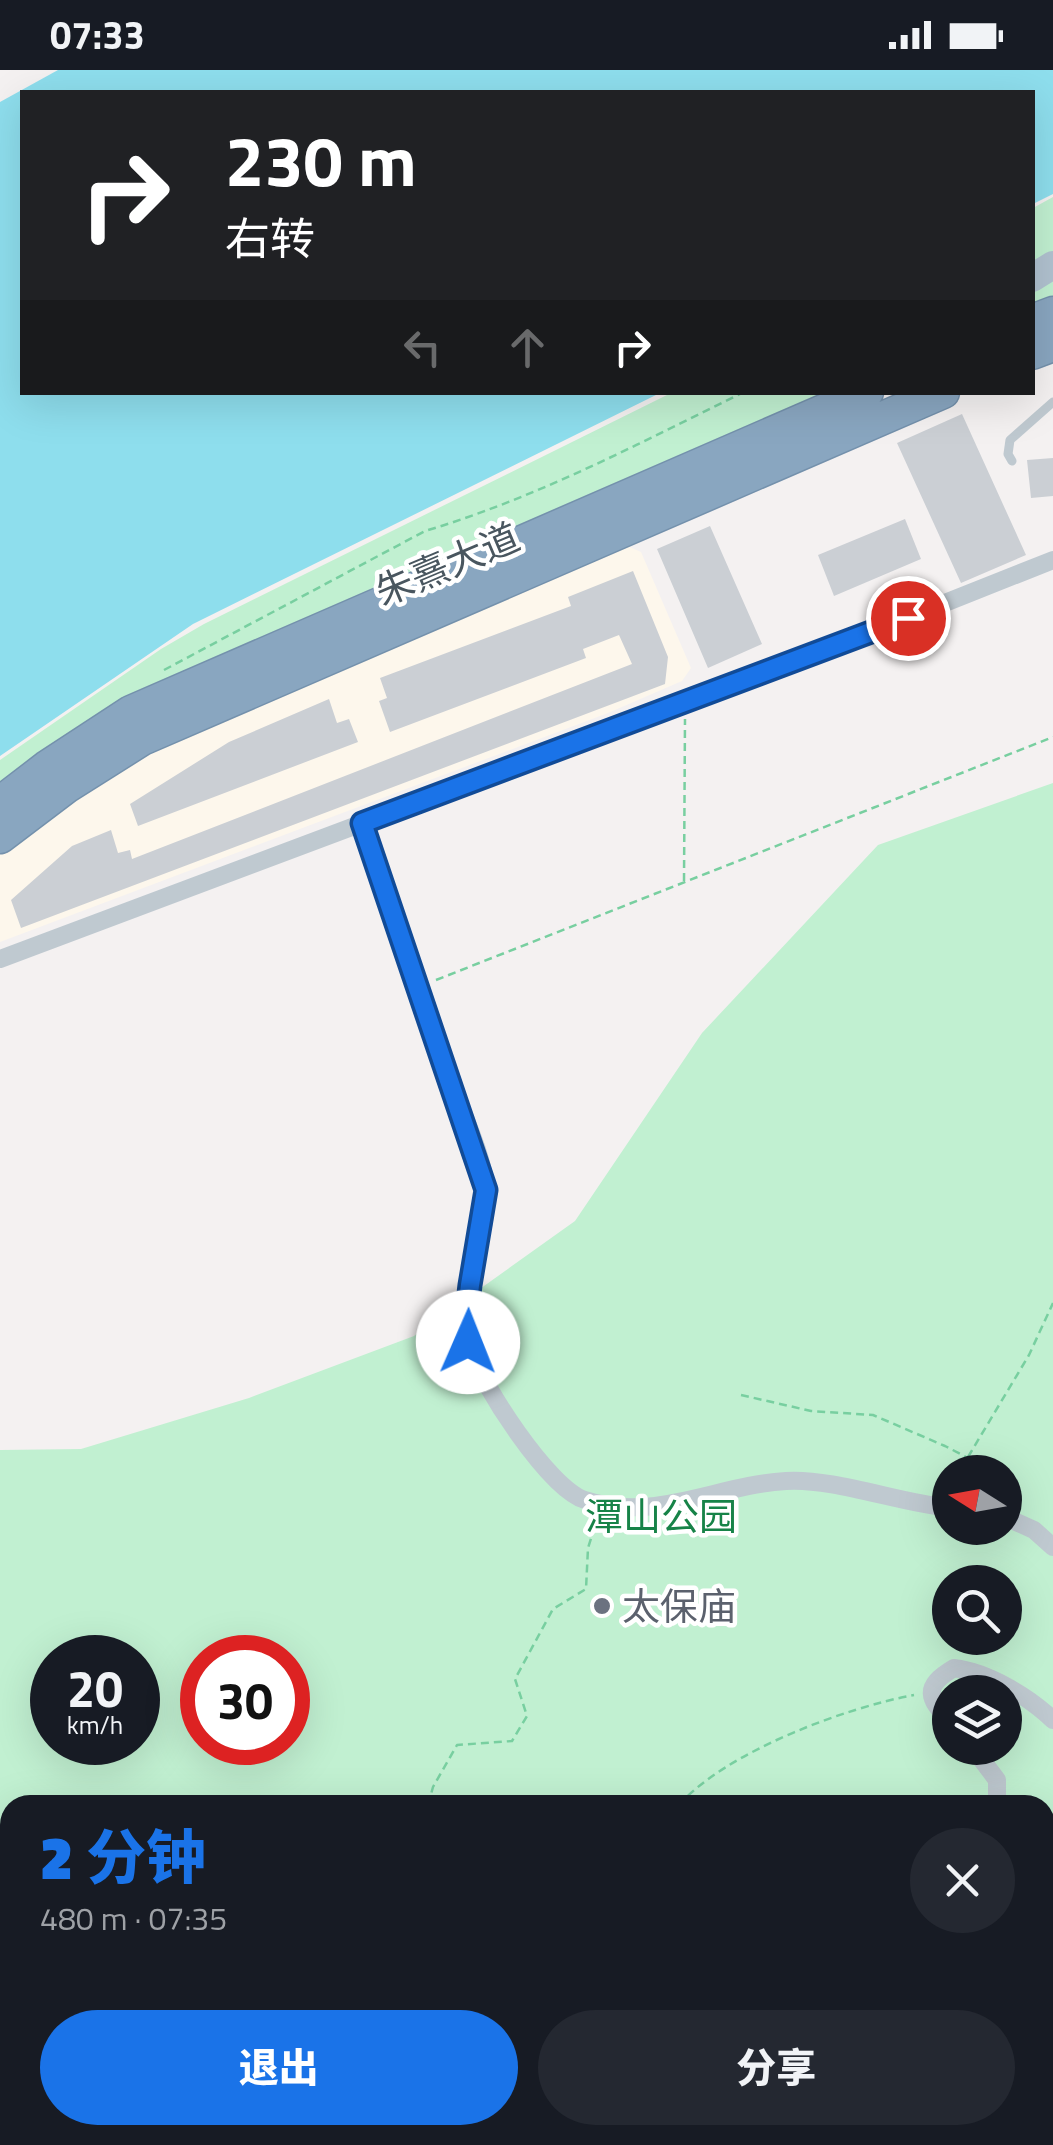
<!DOCTYPE html>
<html lang="zh">
<meta charset="utf-8">
<style>
:root{--surface:#171b24;--page:#242831;--text:#f1f3f6;--muted:#9ea1a6;--accent:#1a73e8}
body{margin:0;font-family:"Titillium Web","Noto Sans SC",sans-serif;background:var(--page);color:var(--text);height:100vh;display:flex;flex-direction:column;font-size:38px;white-space:nowrap}
*{box-sizing:border-box;margin:0}
p{font-size:32px;color:var(--muted)}
.icon{flex:none;width:55px;height:55px;fill:none;stroke:currentColor;stroke-width:2;stroke-linecap:round;stroke-linejoin:round}
.map{position:relative;flex:1;overflow:hidden}
.side{position:absolute;left:0px;top:1725px;width:1055px;height:350px;display:flex;flex-direction:column;background:var(--surface);border-radius:30px 30px 0 0;box-shadow:0 10px 40px #0002}
.side>*{flex:none}
.guide{position:absolute;left:20px;top:20px;width:1015px;height:305px;border-radius:0px;box-shadow:0 10px 40px #0002;background:#202124;color:#fff;overflow:hidden}
.needle{width:65px;rotate:281deg}
.tools{position:absolute;left:932px;top:1385px;display:grid;gap:20px}
.tools a{display:grid;place-items:center;width:90px;height:90px;border-radius:50%;background:var(--surface);box-shadow:0 10px 40px #0002;font-size:50px}
.speed{position:absolute;left:30px;top:1565px;display:flex;gap:20px;font-size:50px;font-weight:700;text-align:center}
.speed>*{display:grid;place-content:center;width:130px;height:130px;border-radius:50%;background:var(--surface);box-shadow:0 10px 40px #0002;line-height:1}
.speed small{font-size:25px;font-weight:400}
.speed .limit{border:15px solid #d22;background:#fff;color:#111}
.pin{position:absolute;display:grid;place-items:center;width:85px;height:85px;color:#fff;margin:-42px;border:5px solid #fff;border-radius:50%;box-shadow:0 2px 10px #0007}
.me{position:absolute;width:110px;margin:-55px;rotate:1deg;stroke-linejoin:round;filter:drop-shadow(0 0 8px #0008)}
.turn{display:flex;align-items:center;gap:35px;height:210px;padding:0 40px;font-size:45px}
.turn .icon{width:130px;height:130px;stroke-width:2.5}
.turn b{display:block;font-size:70px;line-height:85px}
.lanes{display:flex;align-items:center;height:95px;padding:0 40px;background:#0003;justify-content:center;gap:50px;direction:ltr}
.lanes .off{opacity:.35}
.round{display:grid;place-items:center;flex:none;width:105px;height:105px;border-radius:52px;background:var(--page)}
.summary{display:flex;align-items:center;justify-content:space-between;height:170px;padding:0 40px}
h1{font-size:60px;font-weight:800;line-height:75px;color:var(--accent)}
.button{display:flex;gap:20px;margin-top:auto;padding:20px 40px}
.button a{flex:1;height:115px;border-radius:60px;background:var(--accent);color:#fff;font-size:40px;font-weight:800;line-height:115px;text-align:center}
.button a+a{background:var(--page);color:var(--text)}
.status{display:flex;justify-content:space-between;align-items:center;height:70px;padding:0 50px;background:var(--surface);direction:ltr}
.status svg{height:28px;fill:currentColor}
.map>svg:first-child{display:block}
</style>
<div class="status"><b>07:33</b><svg viewBox="0 0 49 12"><path d="M0 12V9h3v3zM5 12V6h3v6zM10 12V3h3v9zM15 12V0h3v12zM26 1h20v11H26zM47 4h2v5h-2z"/></svg></div>
<div class="map">
<svg width="1053" height="2075" viewBox="0 0 1053 2075">
<rect width="100%" height="100%" fill="#f4f1f1"/>
<path fill="#fdf7ec" d="M 625,475 L 641,482 L 691,598 L 682,611 L 608,643 L 0,872 L 0,780 L 104,710 L 186,665 Z"/>
<path fill="#c1f0d1" fill-rule="evenodd" d="M 1053,127 L 1053,230 L 1033,238 L 1033,138 Z
M 671,323 L 835,323 L 0,725 L 0,690 L 161,579 L 204,554 Z
M 1053,713 L 1053,2075 L 0,2075 L 0,1380 L 81,1379 L 249,1328 L 414,1266 L 575,1151 L 702,963 L 878,775 ZM 950,1402 L 1005,1402 L 1005,1458 L 950,1458 ZM 950,1512 L 1005,1512 L 1005,1568 L 950,1568 ZM 52,1588 L 138,1588 L 138,1672 L 52,1672 ZM 202,1588 L 288,1588 L 288,1672 L 202,1672 ZM 950,1622 L 1005,1622 L 1005,1678 L 950,1678 ZM 10,1735 L 1045,1735 L 1045,2065 L 10,2065 Z"/>
<path fill="#8edeed" d="M 58,0 L 1053,0 L 1053,124 L 1033,134 L 1032,22 L 22,22 L 22,322 L 660,323 L 193,554 L 0,686 L 0,32 Z"/>
<path fill="#cbcfd4" d="M 962,344 L 1026,485 L 961,513 L 897,373 Z
M 1053,388 L 1053,426 L 1031,428 L 1027,390 Z
M 905,449 L 921,489 L 834,526 L 818,485 Z
M 710,456 L 762,574 L 708,598 L 657,479 Z
M 633,501 L 668,587 L 665,614 L 21,858 L 11,830 L 72,776 L 111,760 L 118,783 L 130,780 L 132,789 L 632,594 L 619,565 L 583,579 L 586,588 L 390,662 L 379,631 L 387,628 L 380,608 L 571,536 L 568,527 Z
M 329,629 L 337,653 L 349,649 L 358,672 L 138,756 L 130,734 L 229,672 Z"/>
<g fill="none" stroke-linecap="round" stroke-linejoin="round">
<g stroke="#7491ac" stroke-width="35">
<path id="highway" d="M 1032,251 L 1053,243
M 1032,283 L 1053,275
M 0,733 L 47,697 L 131,642 L 867,322
M 0,767 L 66,717 L 142,669 L 943,322"/>
</g>
<path stroke="#78cfa0" stroke-width="2.5" stroke-dasharray="8 5" stroke-linecap="butt" d="M 164,600 L 425,461 C 536,428 640,373 744,322
M 684,811 L 685,649
M 436,910 L 1053,667
M 741,1325 L 811,1341 L 873,1345 L 945,1376 L 995,1402
M 968,1387 L 1029,1285 L 1053,1233
M 428,1735 L 433,1717 L 457,1675 L 512,1671 L 527,1646 L 515,1609 L 553,1539 L 586,1519 L 588,1478 L 597,1450
M 679,1735 C 726,1682 844,1638 914,1625
M 0,1758 L 10,1768
M 0,1963 L 10,1954
M 0,2025 L 10,2009"/>
<path stroke="#bfc9d0" stroke-width="9" d="M 1012,391 L 1008,384 L 1010,370 L 1053,332"/>
<path stroke="#bfc9d0" stroke-width="18" d="M 363,753 C 391,837 420,920 448,1004 C 460,1038 483,1084 486,1119 C 490,1167 454,1225 469,1276 C 480,1313 549,1419 585,1430 C 654,1453 717,1415 786,1411 C 834,1408 899,1433 950,1438
M 0,889 L 872,562 L 1053,490
M 1005,1447 L 1034,1460 L 1053,1477
M 950,1652 C 928,1628 922,1617 954,1598 C 988,1602 1029,1627 1053,1650
M 973,1678 L 997,1710 L 997,1735
M 811,2065 L 816,2075
M 856,2065 L 859,2075
M 274,2072 L 513,2065"/>
<use href="#highway" stroke="#89a6c0" stroke-width="32"/>
<path stroke="#b1c2d0" stroke-width="28" d="M 1032,208 L 1053,195"/>
</g>
<g fill="none" stroke-linecap="round" stroke-linejoin="round">
<g stroke="#114b97" stroke-width="25">
<path id="route" d="M 468,1272 L 466,1250 L 470,1215 L 486,1120 L 362,753 L 908,548"/>
</g>
<use href="#route" stroke="#1a73e8" stroke-width="18"/>
</g>
<circle fill="#6b7280" stroke="#fff" stroke-width="4" cx="602" cy="1536" r="10"/>
<g text-anchor="middle" dominant-baseline="central" stroke-width="9" stroke-linejoin="round" paint-order="stroke">
<g font-size="38" fill="#49565f" stroke="#fff">
<text transform="translate(447 494) rotate(-23)">朱熹大道</text>
</g>
<g font-size="38" fill="#178348" stroke="#fff">
<text x="661" y="1446">潭山公园</text>
</g>
<g font-size="38" fill="#5b616d" stroke="#fff" text-anchor="start">
<text x="622" y="1536">太保庙</text>
</g>
</g>
</svg>
<div class="tools">
<a><svg class="needle" viewBox="-14 -14 28 28"><path d="M0-13l5 13h-10z" fill="#e53935"/><path d="M0 13l5-13h-10z" fill="#9ea1a6"/></svg></a>
<a><svg class="icon" aria-label="search" viewBox="0 0 24 24"><circle cx="10" cy="10" r="6"/><path d="M15 15l6 6"/></svg></a>
<a><svg class="icon" aria-label="layers" viewBox="0 0 24 24"><path d="M12 4l9 5-9 5-9-5zM3 14l9 5 9-5"/></svg></a>
</div>
<div class="speed"><div>20<small>km/h</small></div><div class="limit">30</div></div>
<div class="pin" style="left:908px;top:548px;background:#d93025"><svg class="icon" aria-label="arrive" viewBox="0 0 24 24"><path d="M6 21V4h12l-3 4 3 4H6"/></svg></div>
<svg class="me" style="left:468px;top:1272px" viewBox="-20 -20 40 40"><circle r="19" fill="#fff"/><path d="M0-13L10 11 0 6-10 11z" fill="#1a73e8"/></svg>
<div class="guide">
<div class="turn"><svg class="icon" aria-label="right" viewBox="0 0 24 24"><path d="M7 20v-9h11M14 6l5 5-5 5"/></svg><div><b>230 m</b>右转</div></div>
<div class="lanes"><svg class="icon off" aria-label="left" viewBox="0 0 24 24"><path d="M17 20v-9H6M10 6l-5 5 5 5"/></svg><svg class="icon off" aria-label="ahead" viewBox="0 0 24 24"><path d="M12 20V5M6 11l6-6 6 6"/></svg><svg class="icon" aria-label="right" viewBox="0 0 24 24"><path d="M7 20v-9h11M14 6l5 5-5 5"/></svg></div>
</div>
<section class="side">
<div class="summary"><div><h1>2 分钟</h1><p>480 m · 07:35</p></div><a class="round"><svg class="icon" aria-label="close" viewBox="0 0 24 24"><path d="M6 6l12 12M18 6L6 18"/></svg></a></div>
<div class="button"><a>退出</a><a>分享</a></div>
</section>
</div>
